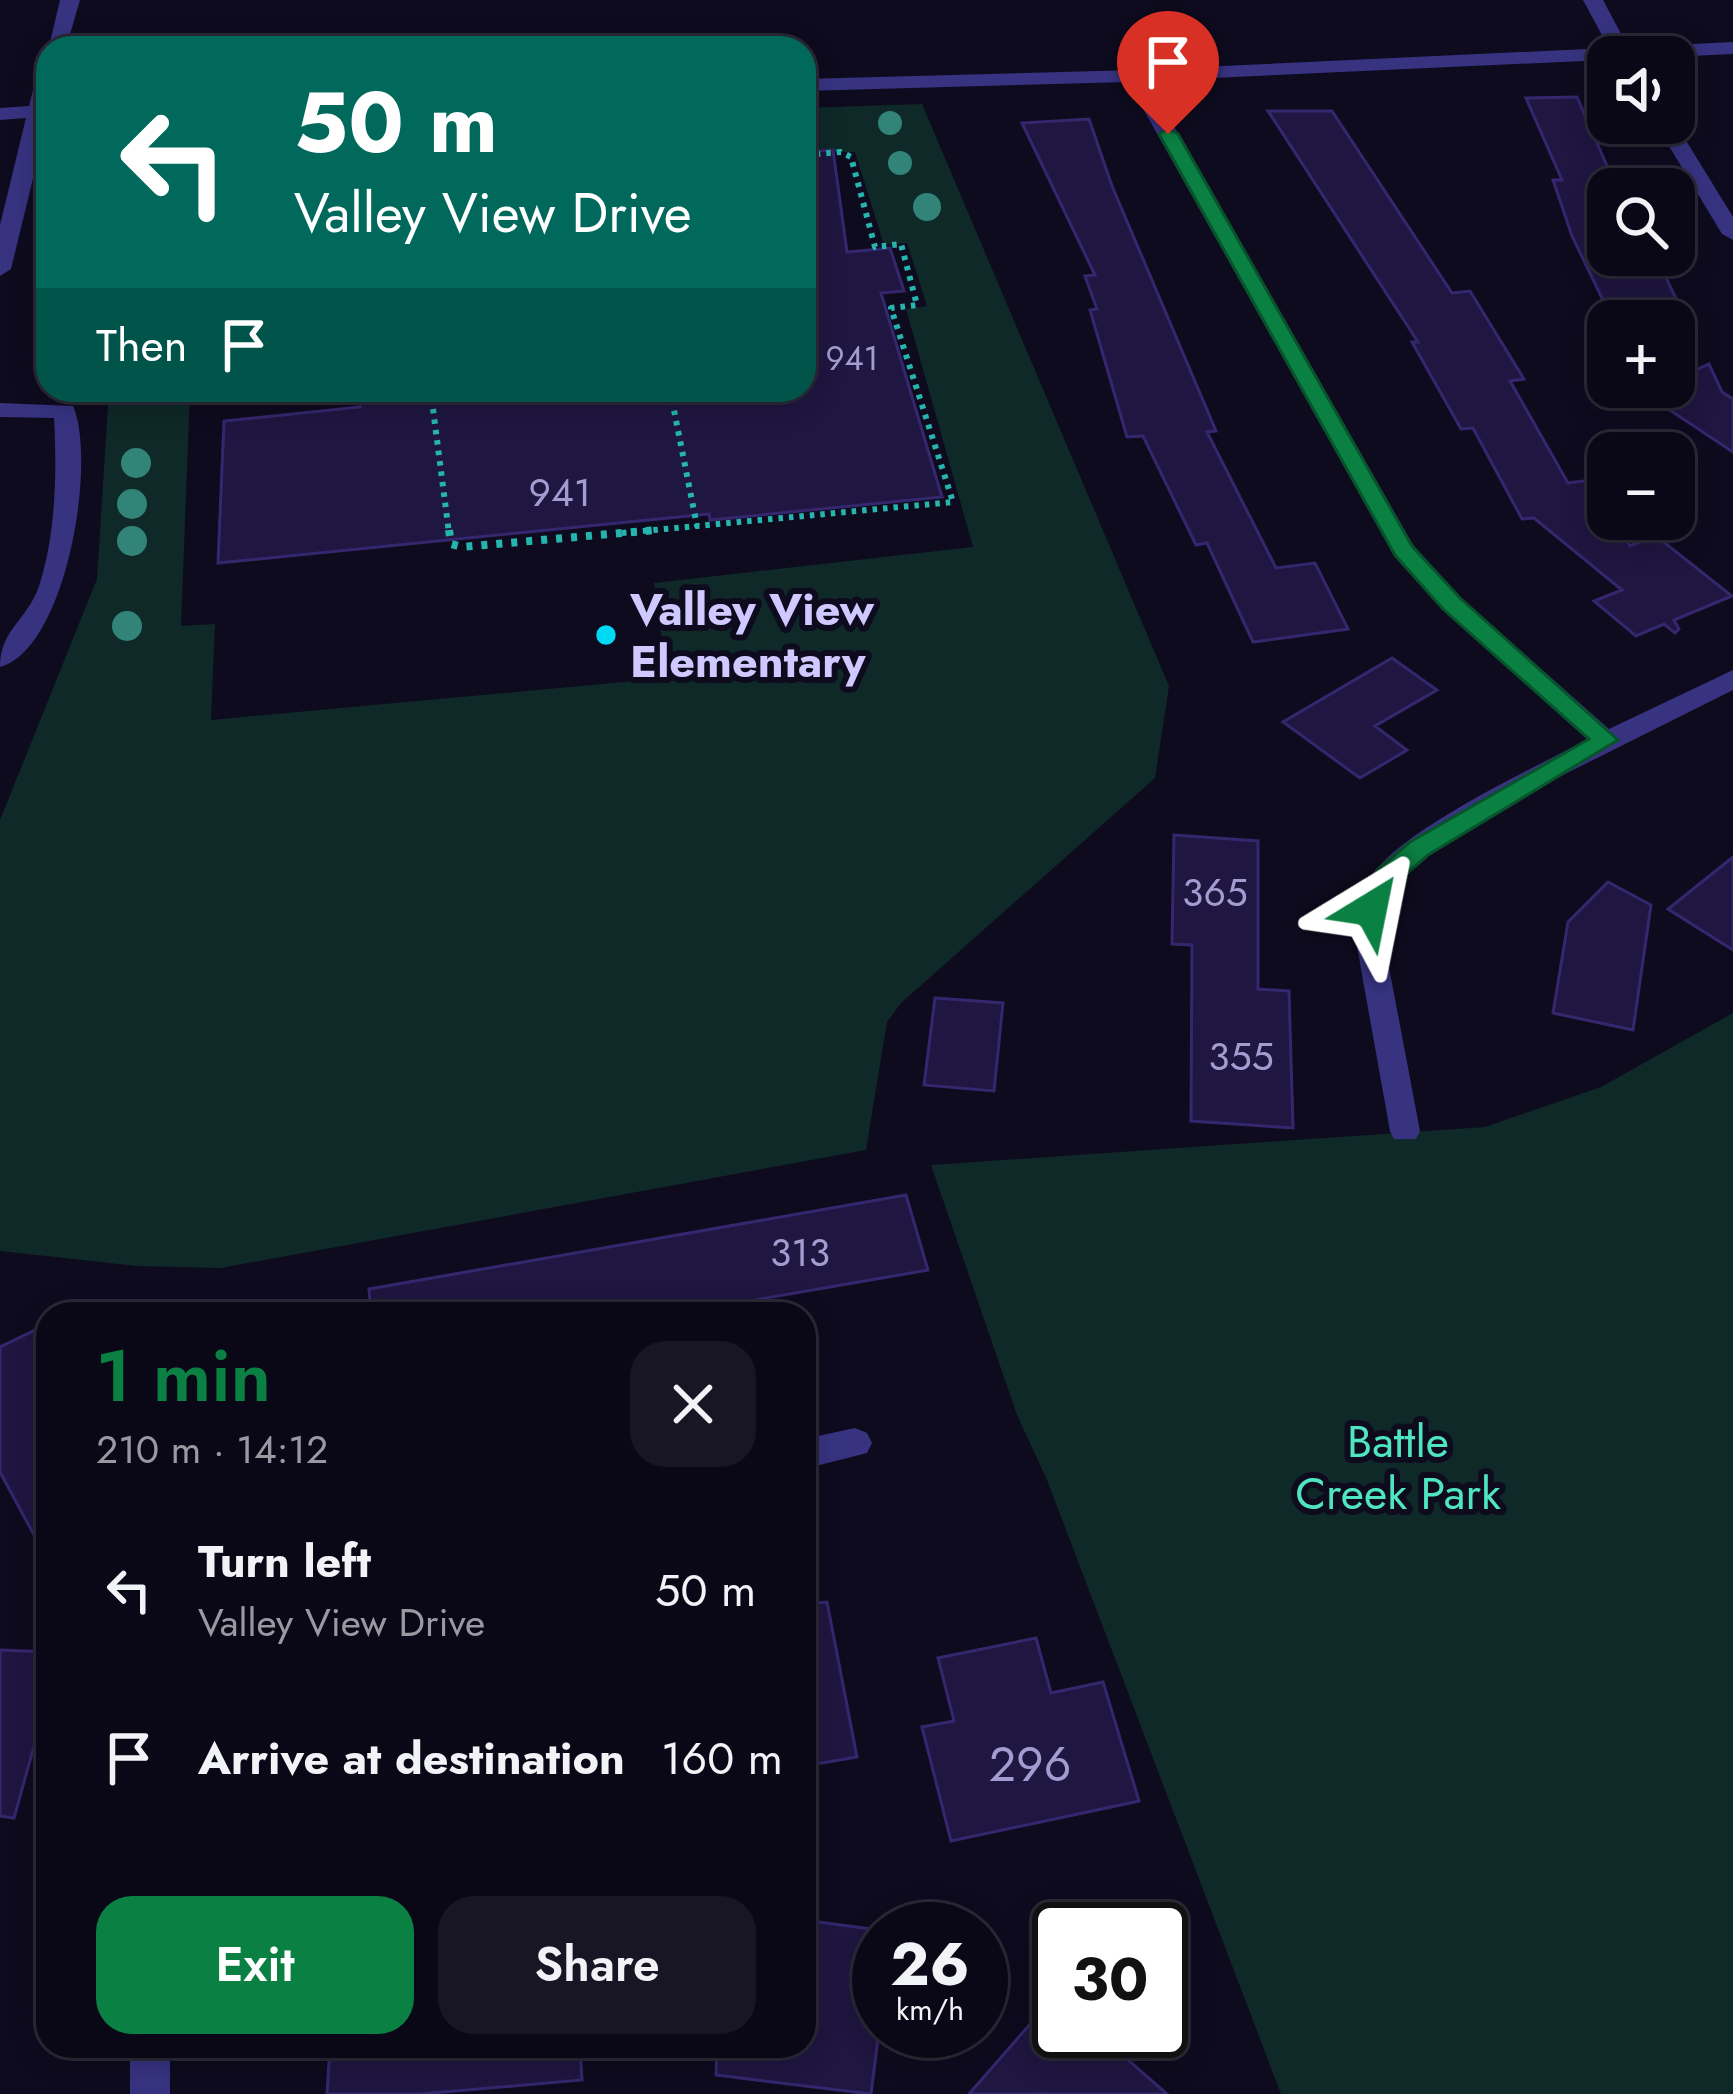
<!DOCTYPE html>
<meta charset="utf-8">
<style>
:root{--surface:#0a0817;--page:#181624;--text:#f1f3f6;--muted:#999aa1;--line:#2a2936;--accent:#0b8043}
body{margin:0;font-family:Jost,sans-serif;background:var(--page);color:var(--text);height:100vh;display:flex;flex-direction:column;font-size:45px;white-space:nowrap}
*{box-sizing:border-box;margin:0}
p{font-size:39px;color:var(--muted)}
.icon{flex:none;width:66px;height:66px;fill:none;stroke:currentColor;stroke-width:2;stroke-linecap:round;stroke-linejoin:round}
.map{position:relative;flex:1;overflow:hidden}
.details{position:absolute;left:36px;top:1302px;width:780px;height:756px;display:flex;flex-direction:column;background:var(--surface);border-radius:36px;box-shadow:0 6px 30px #0003,0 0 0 3px var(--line)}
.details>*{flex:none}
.guide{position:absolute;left:36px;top:36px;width:780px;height:366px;border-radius:36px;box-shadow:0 6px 30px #0003,0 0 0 3px var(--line);background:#00695c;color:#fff;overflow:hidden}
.tools{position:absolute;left:1587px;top:36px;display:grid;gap:24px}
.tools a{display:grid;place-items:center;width:108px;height:108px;border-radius:24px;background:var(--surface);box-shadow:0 6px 30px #0003,0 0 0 3px var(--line);font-size:60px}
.speed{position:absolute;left:852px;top:1902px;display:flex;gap:24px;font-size:60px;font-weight:700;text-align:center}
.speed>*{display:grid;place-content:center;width:156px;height:156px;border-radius:50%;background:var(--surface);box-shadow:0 6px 30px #0003,0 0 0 3px var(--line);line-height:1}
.speed small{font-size:30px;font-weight:400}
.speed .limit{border:6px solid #111;border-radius:18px;background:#fff;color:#111}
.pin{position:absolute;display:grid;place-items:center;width:102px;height:102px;color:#fff;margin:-123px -51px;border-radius:50% 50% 50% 0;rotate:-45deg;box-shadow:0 0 12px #0007}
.pin .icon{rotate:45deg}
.me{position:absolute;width:132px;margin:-66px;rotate:35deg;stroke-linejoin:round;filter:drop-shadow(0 0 9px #0008)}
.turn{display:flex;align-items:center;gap:42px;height:252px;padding:0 60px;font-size:54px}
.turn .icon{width:156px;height:156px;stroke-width:2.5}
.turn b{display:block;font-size:84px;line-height:102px}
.then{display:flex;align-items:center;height:114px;padding:0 60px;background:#0003;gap:24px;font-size:45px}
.round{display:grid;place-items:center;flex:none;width:126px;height:126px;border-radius:36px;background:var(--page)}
.headline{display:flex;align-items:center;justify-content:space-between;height:204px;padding:0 60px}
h1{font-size:72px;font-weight:600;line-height:90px;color:var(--accent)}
.action{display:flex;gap:24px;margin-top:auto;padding:24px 60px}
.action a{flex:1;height:138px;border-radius:36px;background:var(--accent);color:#fff;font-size:48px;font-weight:600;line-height:138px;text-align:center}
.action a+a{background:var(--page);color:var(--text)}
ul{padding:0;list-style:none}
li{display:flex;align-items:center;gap:36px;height:168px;padding:0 60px}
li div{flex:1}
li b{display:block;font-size:45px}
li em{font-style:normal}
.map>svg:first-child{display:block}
</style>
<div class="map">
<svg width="1733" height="2094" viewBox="0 0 1733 2094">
<rect width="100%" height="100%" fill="#0e0b1f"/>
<path fill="#0e2928" d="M 922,104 L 1169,686 L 1155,778 L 901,1003 L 887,1022 L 866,1150 L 221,1268 L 137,1266 L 0,1251 L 0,820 L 97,579 L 109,390 L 190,390 L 181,626 L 215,624 L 211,720 L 667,678 L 654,583 L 973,547 L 906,309 L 927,306 L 907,243 L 884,245 L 855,152 L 804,152 L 804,108 Z
M 1733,1013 L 1733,2094 L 1281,2094 L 1047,1480 L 1017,1415 L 931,1165 L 1485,1127 L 1601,1087 Z"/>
<path fill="#1f1641" stroke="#35276e" stroke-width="3" d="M 1577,97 L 1617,189 L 1608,189 L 1608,255 L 1655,255 L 1687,321 L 1613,321 L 1572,236 L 1553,180 L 1562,180 L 1526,98 Z
M 1268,111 L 1332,111 L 1452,293 L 1470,291 L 1524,379 L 1510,381 L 1568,483 L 1591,480 L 1608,509 L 1608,519 L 1614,519 L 1630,546 L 1656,536 L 1732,596 L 1674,620 L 1679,629 L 1675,633 L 1664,624 L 1636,636 L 1594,601 L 1622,590 L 1534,518 L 1522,519 L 1473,428 L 1461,429 L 1412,342 L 1418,342 Z
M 1089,119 L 1112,186 L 1216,431 L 1207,432 L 1276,568 L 1315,563 L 1348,629 L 1253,642 L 1207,543 L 1196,545 L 1143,436 L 1127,437 L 1090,310 L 1097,309 L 1085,276 L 1095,275 L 1022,123 Z
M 833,150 L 847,252 L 890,248 L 904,291 L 881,293 L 942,497 L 710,520 L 709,514 L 218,563 L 224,421 L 360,407 L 360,390 L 804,390 L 804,152 Z
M 1674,361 L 1691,372 L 1709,364 L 1722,392 L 1733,399 L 1733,452 L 1635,387 L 1674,387 Z
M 1392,658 L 1437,690 L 1375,726 L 1407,750 L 1360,778 L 1283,722 Z
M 1174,835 L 1258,841 L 1258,989 L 1289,991 L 1293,1128 L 1191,1121 L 1192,945 L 1172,944 Z
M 1733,857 L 1733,950 L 1668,909 Z
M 1608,882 L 1651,905 L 1633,1030 L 1553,1013 L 1568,922 Z
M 935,998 L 1003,1003 L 994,1091 L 924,1085 Z
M 906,1195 L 928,1270 L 674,1314 L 371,1314 L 369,1289 Z
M 48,1324 L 48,1561 L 0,1472 L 0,1347 Z
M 827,1602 L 857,1757 L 804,1766 L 804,1604 Z
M 1036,1638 L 1051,1693 L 1103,1682 L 1139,1801 L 951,1841 L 922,1727 L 954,1721 L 938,1658 Z
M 0,1650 L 48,1652 L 48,1696 L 14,1818 L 0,1816 Z
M 804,1920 L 879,1930 L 879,2031 L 871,2094 L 716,2075 L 717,2046 L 804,2046 Z
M 1059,1991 L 1059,2031 L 1095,2031 L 1167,2094 L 969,2094 Z
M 330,2046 L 580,2046 L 582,2080 L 420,2094 L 327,2094 Z"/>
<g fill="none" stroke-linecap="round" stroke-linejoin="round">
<path stroke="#26b5ae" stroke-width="6" stroke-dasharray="4.5 6" stroke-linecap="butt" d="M 670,390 L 697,526 L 953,502 L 891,308 L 917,305 L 901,244 L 875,247 L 851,157 L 841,152 L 804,155
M 433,409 L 449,533
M 622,533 L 697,526"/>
<path stroke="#26b5ae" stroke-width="8" stroke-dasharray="6 9" stroke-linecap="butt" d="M 449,530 L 451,544 L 462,547 L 656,530"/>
<path fill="#373381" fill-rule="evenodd" d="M 60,0 L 80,0 L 66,48 L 48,51 Z
M 1583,0 L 1603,0 L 1628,47 L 1733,42 L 1733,54 L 1148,81 L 1413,545 L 1460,597 L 1609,729 L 1733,670 L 1733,690 L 1545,784 L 1429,855 L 1397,883 L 1385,909 L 1384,941 L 1420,1131 L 1416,1139 L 1394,1139 L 1390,1131 L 1356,941 C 1356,916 1359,892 1375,871 C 1409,827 1535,766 1588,740 L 1442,609 L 1394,554 L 1128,82 L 804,91 L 804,79 L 1135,70 L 1609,48 Z
M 48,65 L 48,117 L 11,269 L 0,276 L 0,225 L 26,118 L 0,120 L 0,108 L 29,106 L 38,71 Z
M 1674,121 L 1733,217 L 1733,240 L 1722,234 L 1655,123 Z
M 0,403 L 73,406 C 97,460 67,649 0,667 C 0,629 27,621 39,586 C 56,534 57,472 54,418 L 0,417 Z
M 855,1428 L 867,1433 L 872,1443 L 867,1453 L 804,1469 L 804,1439 Z
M 130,2046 L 170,2046 L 170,2094 L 130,2094 Z"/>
</g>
<g fill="#328378">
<circle cx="890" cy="123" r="12"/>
<circle cx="900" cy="163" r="12"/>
<circle cx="927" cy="207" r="14"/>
<circle cx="136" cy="463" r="15"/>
<circle cx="132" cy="504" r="15"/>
<circle cx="132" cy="541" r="15"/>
<circle cx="127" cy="626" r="15"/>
</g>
<path fill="#0b8043" stroke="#07532c" stroke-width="3" d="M 1168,129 L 1178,134 L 1412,546 L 1460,598 L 1618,740 L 1428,855 L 1397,882 L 1380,916 L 1371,918 L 1358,909 L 1377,870 L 1410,842 L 1589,739 L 1443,609 L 1395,555 L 1159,134 Z"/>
<circle fill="#00d9f4" stroke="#0e0b1f" stroke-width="4.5" cx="606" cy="635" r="12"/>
<g text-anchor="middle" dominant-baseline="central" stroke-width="12" stroke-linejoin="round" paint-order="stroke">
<g font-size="33" fill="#a39cd0">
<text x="852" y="358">941</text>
</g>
<g font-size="39" fill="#a39cd0">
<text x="560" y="492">941</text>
<text x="1215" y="892">365</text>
<text x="1241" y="1056">355</text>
<text x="800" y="1252">313</text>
</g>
<g font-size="45" font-weight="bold" fill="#cfc9ff" stroke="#0e0b1f" text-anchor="start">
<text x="630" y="609">Valley View<tspan x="630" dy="52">Elementary</tspan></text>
</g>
<g font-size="45" fill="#4fe5c1" stroke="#0e0b1f">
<text x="1398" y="1441">Battle<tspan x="1398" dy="52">Creek Park</tspan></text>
</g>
<g font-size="48" fill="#a39cd0">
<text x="1030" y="1764">296</text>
</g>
</g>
</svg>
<div class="tools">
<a><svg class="icon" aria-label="sound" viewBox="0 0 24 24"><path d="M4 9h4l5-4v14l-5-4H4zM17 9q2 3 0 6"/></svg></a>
<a><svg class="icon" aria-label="search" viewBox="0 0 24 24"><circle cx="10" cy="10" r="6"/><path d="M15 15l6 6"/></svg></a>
<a>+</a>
<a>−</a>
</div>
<div class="speed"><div>26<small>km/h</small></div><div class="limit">30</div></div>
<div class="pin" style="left:1168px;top:134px;background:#d93025"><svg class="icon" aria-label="arrive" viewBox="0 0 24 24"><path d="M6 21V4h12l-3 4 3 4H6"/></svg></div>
<svg class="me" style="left:1371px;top:909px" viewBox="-20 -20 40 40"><path d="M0-17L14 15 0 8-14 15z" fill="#0b8043" stroke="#fff" stroke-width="4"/></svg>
<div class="guide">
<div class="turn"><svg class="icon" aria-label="left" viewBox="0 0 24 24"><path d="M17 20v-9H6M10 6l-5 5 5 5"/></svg><div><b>50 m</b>Valley View Drive</div></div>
<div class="then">Then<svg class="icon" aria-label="arrive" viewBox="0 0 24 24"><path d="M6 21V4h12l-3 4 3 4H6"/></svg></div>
</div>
<section class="details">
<div class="headline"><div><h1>1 min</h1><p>210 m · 14:12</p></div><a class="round"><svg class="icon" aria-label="close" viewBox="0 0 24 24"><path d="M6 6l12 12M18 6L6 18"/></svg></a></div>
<ul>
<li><svg class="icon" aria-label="left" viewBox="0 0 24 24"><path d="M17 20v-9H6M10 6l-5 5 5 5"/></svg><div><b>Turn left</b><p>Valley View Drive</p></div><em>50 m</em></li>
<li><svg class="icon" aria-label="arrive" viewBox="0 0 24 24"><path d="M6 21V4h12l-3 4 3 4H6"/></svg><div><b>Arrive at destination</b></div><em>160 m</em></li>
</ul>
<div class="action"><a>Exit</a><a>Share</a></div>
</section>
</div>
